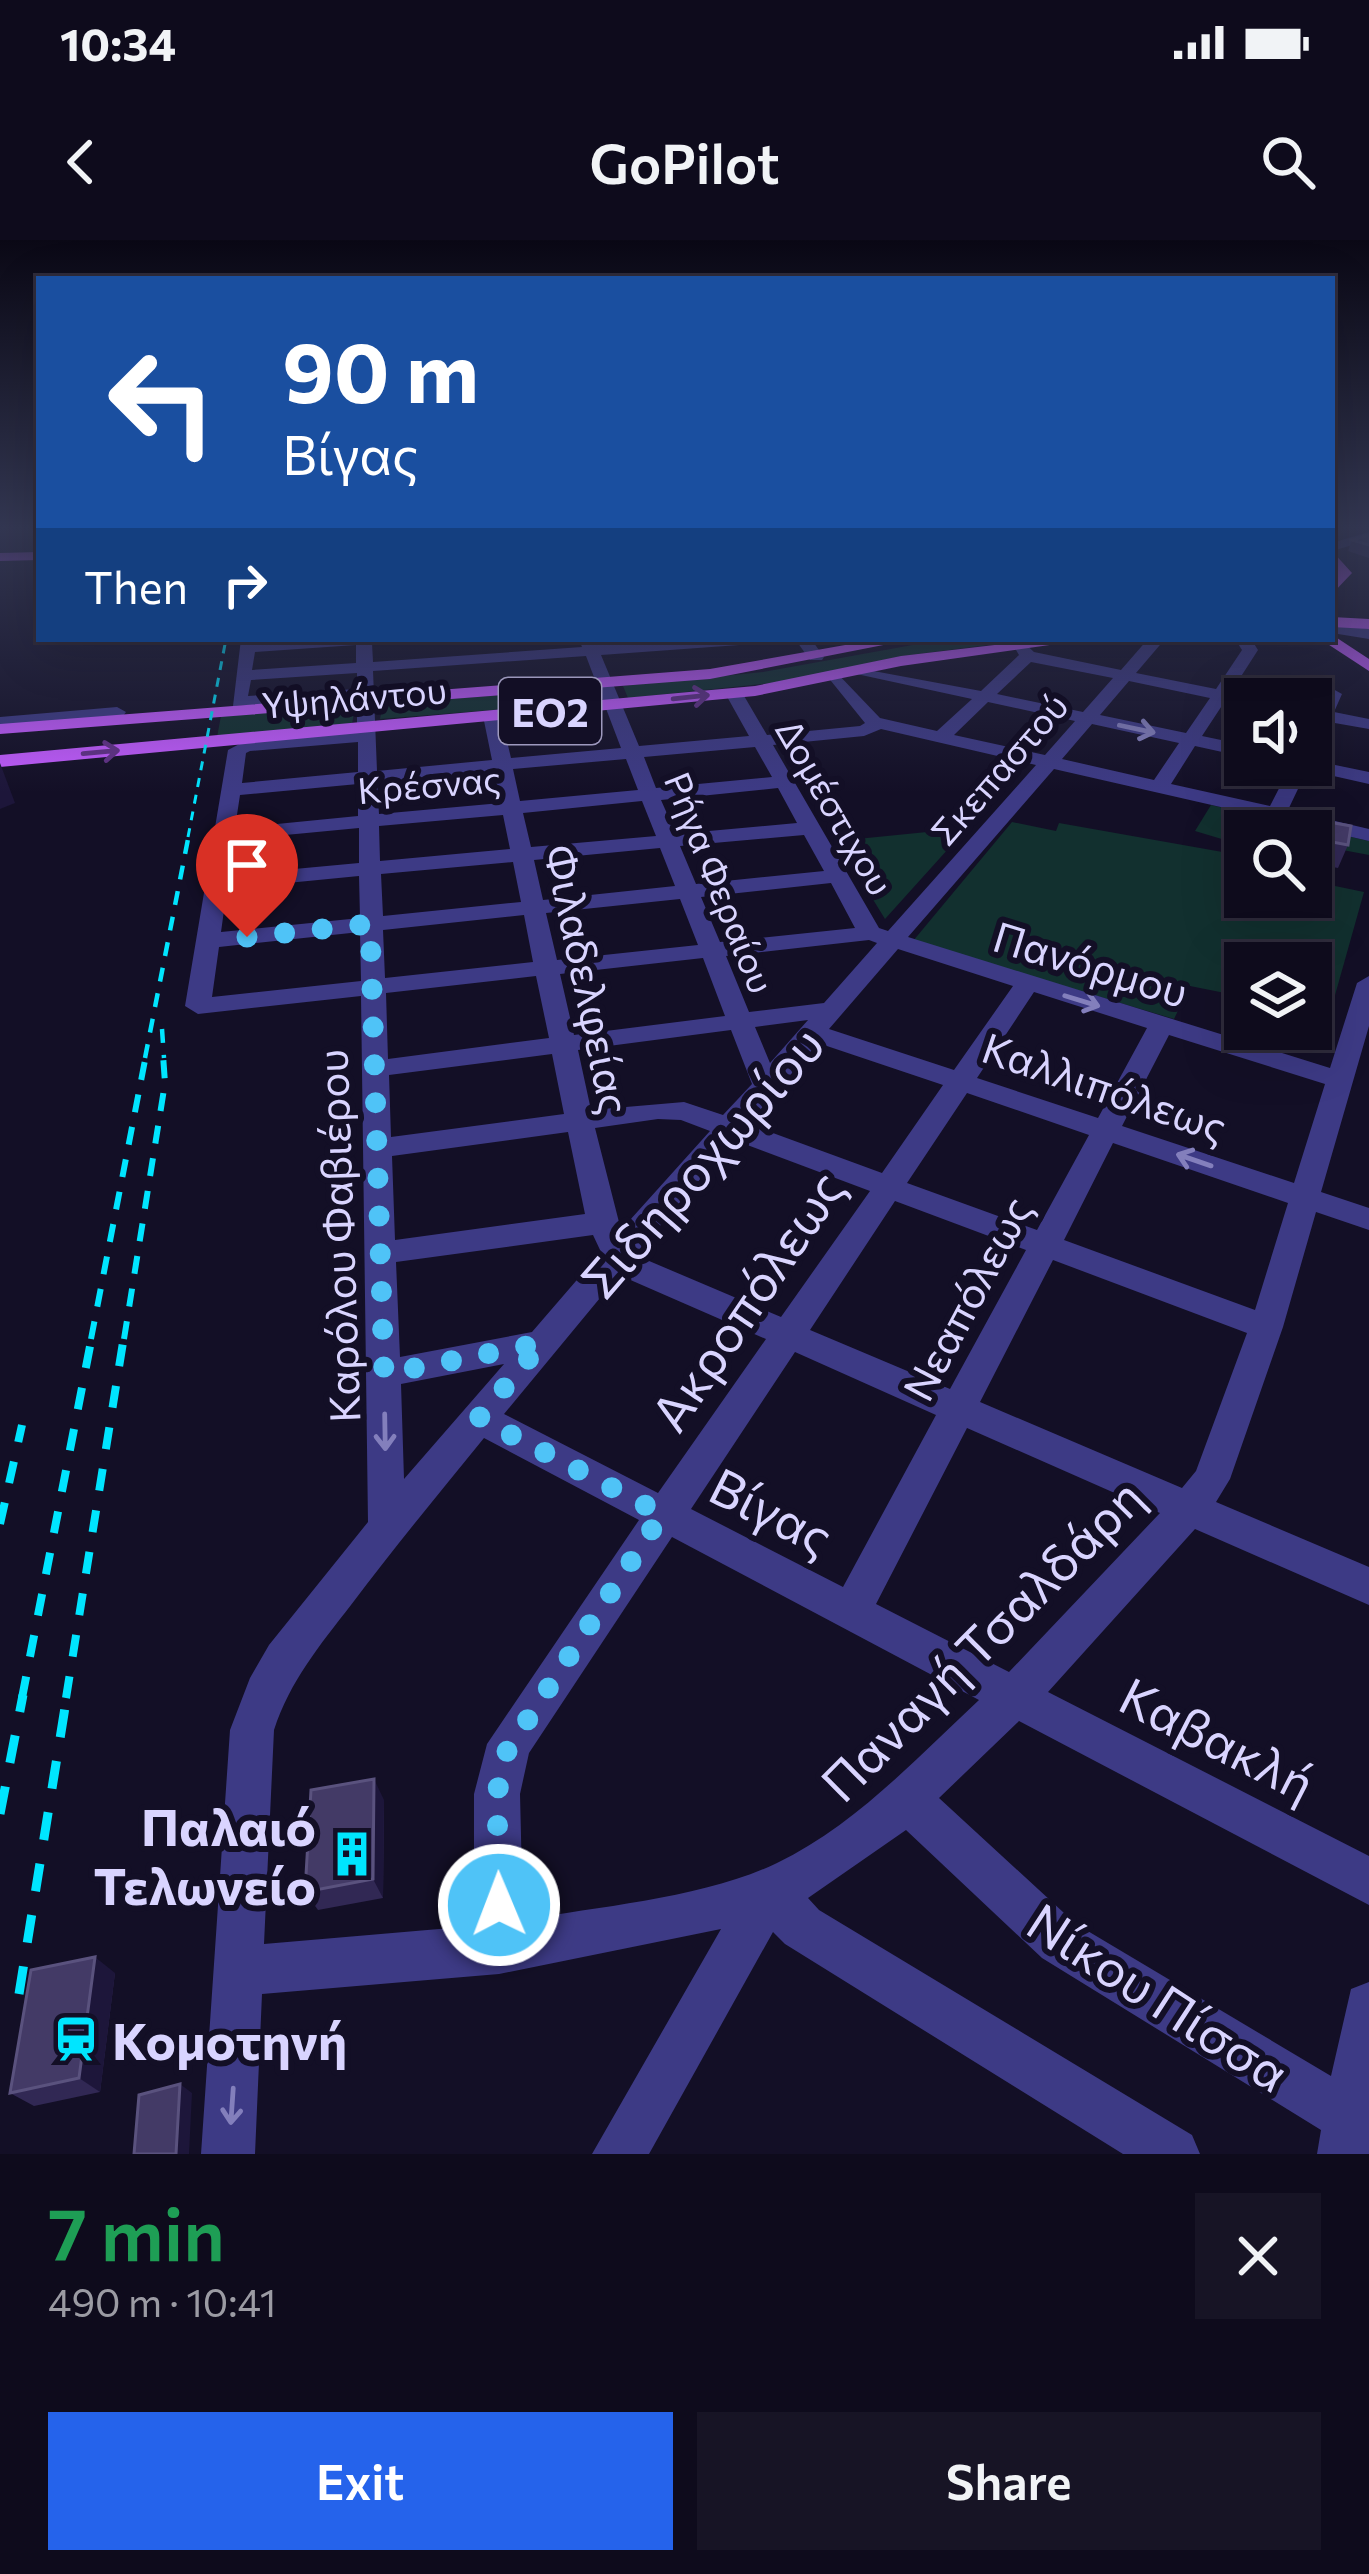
<!DOCTYPE html>
<meta charset="utf-8">
<style>
:root{--surface:#0e0b1c;--page:#171425;--text:#f1f3f6;--muted:#9b9ba3;--line:#2e2b3b;--accent:#2563eb}
body{margin:0;font-family:Commissioner,sans-serif;background:var(--page);color:var(--text);height:100vh;display:flex;flex-direction:column;font-size:45px;white-space:nowrap}
*{box-sizing:border-box;margin:0}
p{font-size:39px;color:var(--muted)}
.icon{flex:none;width:66px;height:66px;fill:none;stroke:currentColor;stroke-width:2;stroke-linecap:round;stroke-linejoin:round}
.map{position:relative;height:1914px;overflow:hidden}
.sheet{display:flex;flex-direction:column;background:var(--surface);flex:1}
.sheet>*{flex:none}
.top-card{position:absolute;left:36px;top:36px;width:1299px;height:366px;border-radius:0px;box-shadow:0 12px 48px #0002,0 0 0 3px var(--line);background:#1a4fa0;color:#fff;overflow:hidden}
.tools{position:absolute;left:1224px;top:438px;display:grid;gap:24px}
.tools a{display:grid;place-items:center;width:108px;height:108px;border-radius:0px;background:var(--surface);box-shadow:0 12px 48px #0002,0 0 0 3px var(--line);font-size:60px}
.pin{position:absolute;display:grid;place-items:center;width:102px;height:102px;color:#fff;margin:-123px -51px;border-radius:50% 50% 50% 0;rotate:-45deg;box-shadow:0 0 12px #0007}
.pin .icon{rotate:45deg}
.me{position:absolute;width:132px;margin:-66px;rotate:359deg;stroke-linejoin:round;filter:drop-shadow(0 0 9px #0008)}
.turn{display:flex;align-items:center;gap:42px;height:252px;padding:0 48px;font-size:54px}
.turn .icon{width:156px;height:156px;stroke-width:2.5}
.turn b{display:block;font-size:84px;line-height:102px}
.then{display:flex;align-items:center;height:114px;padding:0 48px;background:#0003;gap:24px;font-size:45px}
.round{display:grid;place-items:center;flex:none;width:126px;height:126px;border-radius:0px;background:var(--page)}
.head{display:flex;align-items:center;justify-content:space-between;height:204px;padding:0 48px}
h1{font-size:72px;font-weight:600;line-height:90px;color:#1e9e55}
.cta{display:flex;gap:24px;margin-top:auto;padding:24px 48px}
.cta a{flex:1;height:138px;border-radius:0px;background:var(--accent);color:#fff;font-size:48px;font-weight:600;line-height:138px;text-align:center}
.cta a+a{background:var(--page);color:var(--text)}
.status{display:flex;justify-content:space-between;align-items:center;height:84px;padding:0 60px;background:var(--surface);direction:ltr}
.status svg{height:33px;fill:currentColor}
header{display:flex;justify-content:space-between;align-items:center;height:156px;padding:0 48px;background:var(--surface);font-size:54px;font-weight:600}
.map>svg:first-child{display:block}
</style>
<div class="status"><b>10:34</b><svg viewBox="0 0 49 12"><path d="M0 12V9h3v3zM5 12V6h3v6zM10 12V3h3v9zM15 12V0h3v12zM26 1h20v11H26zM47 4h2v5h-2z"/></svg></div>
<header><svg class="icon" aria-label="back" viewBox="0 0 24 24"><path d="M15 5l-7 7 7 7"/></svg>GoPilot<svg class="icon" aria-label="search" viewBox="0 0 24 24"><circle cx="10" cy="10" r="6"/><path d="M15 15l6 6"/></svg></header>
<div class="map">
<svg width="1369" height="1914" viewBox="0 0 1369 1914">
<rect width="100%" height="100%" fill="#130f26"/>
<path fill="#12302f" d="M 946,399 L 1034,399 L 902,416 L 781,442 L 628,458 L 623,446 L 763,432 Z
M 581,449 L 586,449 L 588,462 L 380,479 L 383,464 Z
M 355,467 L 352,484 L 217,497 L 221,476 Z
M 1211,565 L 1369,601 L 1369,615 L 1311,604 L 1311,591 L 1245,591 L 1245,606 L 1195,591 Z
M 1012,582 L 1056,591 L 1059,583 L 1245,616 L 1245,657 L 1311,657 L 1311,641 L 1364,652 L 1330,773 L 1311,769 L 1311,723 L 1245,723 L 1245,757 L 1190,746 L 1174,779 L 913,701 Z
M 967,588 L 885,679 L 837,601 Z"/>
<g fill="none" stroke-linecap="round" stroke-linejoin="round">
<path fill="#3d3a85" fill-rule="evenodd" d="M 1369,292 L 1369,300 L 1332,311 L 1332,303 Z
M 1332,383 L 1369,389 L 1369,399 L 1332,393 Z
M 241,399 L 257,399 L 256,403 L 379,399 L 372,403 L 373,422 L 582,407 L 579,399 L 595,399 L 598,405 L 761,399 L 753,404 L 601,415 L 639,506 L 749,496 L 725,453 L 734,448 L 740,449 L 767,495 L 860,486 L 865,483 L 827,436 L 835,431 L 880,478 L 937,491 L 972,459 L 852,433 L 852,427 L 981,451 L 1019,415 L 1013,405 L 1021,400 L 1034,412 L 1121,430 L 1148,399 L 1165,399 L 1136,433 L 1216,449 L 1242,410 L 1235,399 L 1251,399 L 1258,410 L 1231,452 L 1253,459 L 1245,459 L 1245,465 L 1225,461 L 1202,496 L 1245,505 L 1245,517 L 1195,506 L 1171,544 L 1270,566 L 1291,525 L 1311,525 L 1311,520 L 1369,532 L 1369,544 L 1307,530 L 1288,570 L 1369,589 L 1369,601 L 1054,529 L 908,697 L 1330,828 L 1357,743 L 1369,736 L 1369,786 L 1321,952 L 1369,968 L 1369,990 L 1316,972 L 1283,1087 L 1230,1239 L 1216,1262 L 1369,1327 L 1369,1365 L 1195,1289 L 1048,1452 L 1369,1616 L 1369,1665 L 1019,1481 L 939,1558 L 1076,1684 L 1331,1836 L 1351,1749 L 1369,1742 L 1369,1914 L 1317,1914 L 1321,1890 L 1042,1718 L 906,1590 L 808,1658 L 819,1670 L 1192,1895 L 1200,1914 L 1123,1914 L 785,1704 L 773,1692 L 649,1914 L 592,1914 L 721,1689 L 499,1734 L 262,1754 L 255,1914 L 201,1914 L 230,1490 L 250,1438 L 269,1405 L 368,1282 L 361,756 L 198,774 L 185,766 L 228,510 L 247,500 L 357,491 L 357,460 L 233,466 ZM 356,405 L 356,423 L 252,430 L 255,412 ZM 586,416 L 621,508 L 511,518 L 501,476 L 492,471 L 483,476 L 492,520 L 377,531 L 373,431 ZM 1031,422 L 1113,438 L 1083,472 L 997,454 ZM 357,433 L 357,449 L 248,456 L 251,440 ZM 1129,441 L 1210,458 L 1186,493 L 1100,475 ZM 988,462 L 1075,481 L 1045,515 L 954,495 ZM 1092,484 L 1179,503 L 1154,540 L 1062,519 ZM 881,489 L 1036,525 L 888,691 L 879,688 L 773,505 L 864,496 ZM 358,502 L 358,532 L 242,543 L 246,513 L 250,511 ZM 755,507 L 772,537 L 656,548 L 644,517 ZM 626,519 L 638,550 L 520,561 L 513,529 ZM 494,531 L 501,563 L 379,574 L 377,542 ZM 358,544 L 358,576 L 235,588 L 240,555 ZM 778,548 L 797,583 L 676,594 L 661,560 ZM 642,561 L 656,596 L 531,607 L 523,573 ZM 503,575 L 510,609 L 380,621 L 379,586 ZM 359,588 L 359,623 L 229,635 L 234,600 ZM 804,595 L 824,631 L 696,644 L 680,606 ZM 660,608 L 675,646 L 543,660 L 534,620 ZM 513,622 L 521,662 L 383,676 L 381,634 ZM 359,636 L 360,678 L 221,692 L 227,649 ZM 831,643 L 855,688 L 720,702 L 701,657 ZM 680,659 L 698,705 L 557,720 L 546,673 ZM 524,675 L 533,722 L 385,738 L 383,690 ZM 360,692 L 361,741 L 212,757 L 219,707 ZM 869,700 L 877,703 L 824,763 L 749,772 L 726,716 ZM 898,709 L 1013,746 L 954,830 L 829,789 ZM 703,718 L 725,776 L 574,795 L 560,734 ZM 536,736 L 549,798 L 388,819 L 386,753 ZM 1034,752 L 1147,788 L 1098,878 L 977,838 ZM 808,780 L 770,823 L 755,787 ZM 731,790 L 752,844 L 723,875 L 684,862 L 591,870 L 578,810 ZM 1169,795 L 1325,844 L 1294,943 L 1122,886 ZM 818,803 L 943,845 L 882,933 L 748,884 ZM 552,814 L 564,874 L 391,897 L 389,835 ZM 967,853 L 1089,895 L 1037,990 L 907,943 ZM 658,879 L 681,880 L 710,891 L 621,990 L 595,888 ZM 568,892 L 585,974 L 395,1000 L 392,916 ZM 734,900 L 870,951 L 781,1077 L 635,1015 ZM 1113,903 L 1288,963 L 1255,1070 L 1064,1000 ZM 895,961 L 1026,1010 L 950,1149 L 810,1090 ZM 593,995 L 601,1012 L 532,1092 L 400,1117 L 396,1022 ZM 1053,1020 L 1247,1093 L 1196,1231 L 1182,1248 L 980,1162 ZM 619,1035 L 766,1099 L 658,1253 L 504,1174 ZM 795,1112 L 936,1175 L 843,1347 L 691,1269 ZM 504,1124 L 404,1239 L 401,1144 ZM 967,1188 L 1160,1273 L 1009,1432 L 876,1364 ZM 484,1198 L 639,1280 L 487,1504 L 474,1554 L 474,1686 L 264,1704 L 274,1490 C 290,1441 320,1405 351,1365 C 394,1308 439,1253 484,1198 ZM 672,1297 L 979,1460 C 917,1518 854,1586 777,1623 C 704,1658 602,1666 523,1680 L 520,1554 L 529,1513 Z
M 795,399 L 811,399 L 824,417 L 822,420 L 810,420 Z
M 1333,449 L 1342,454 L 1334,472 L 1369,479 L 1369,489 L 1329,482 L 1317,506 L 1311,507 L 1311,468 L 1317,469 L 1327,450 Z
M 117,467 L 126,472 L 123,476 L 0,487 L 0,477 Z"/>
<path fill="#c25bff" fill-rule="evenodd" d="M 1332,311 L 1352,333 L 1332,354 L 1332,340 L 1338,333 Z
M 39,312 L 39,320 L 0,321 L 0,313 Z
M 1332,377 L 1369,379 L 1369,389 L 1332,387 Z
M 1334,396 L 1369,419 L 1369,431 L 1320,399 Z
M 879,399 L 914,399 L 710,439 L 0,494 L 0,484 L 710,429 Z
M 1045,399 L 1092,399 L 901,426 L 755,456 L 0,527 L 0,515 L 755,446 L 901,416 Z"/>
<path stroke="#00e5ff" stroke-width="3" stroke-dasharray="9 8" stroke-linecap="butt" d="M 188,597 L 226,399"/>
<path stroke="#00e5ff" stroke-width="4.5" stroke-dasharray="14 12" stroke-linecap="butt" d="M 162,789 L 164,818
M 145,818 L 189,594"/>
<path stroke="#00e5ff" stroke-width="6" stroke-dasharray="18 15" stroke-linecap="butt" d="M 91,1099 L 146,815
M 124,1099 L 165,843 L 163,815"/>
<path stroke="#00e5ff" stroke-width="8" stroke-dasharray="22 20" stroke-linecap="butt" d="M 0,1284 L 22,1185
M 22,1458 L 92,1096
M 66,1458 L 124,1096"/>
<path stroke="#00e5ff" stroke-width="9" stroke-dasharray="28 24" stroke-linecap="butt" d="M 0,1574 L 23,1455
M 19,1754 L 67,1455"/>
</g>
<path fill="#312854" d="M 1369,295 L 1369,318 L 1348,311 L 1352,300 Z
M 1273,572 L 1348,605 L 1338,628 L 1311,623 L 1311,591 L 1266,591 Z
M 384,1560 L 383,1658 L 318,1670 L 305,1652 Z
M 115,1733 L 100,1852 L 34,1866 L 10,1853 Z"/>
<path fill="#1d163a" d="M 0,523 L 15,563 L 0,569 Z
M 374,1539 L 384,1560 L 383,1658 L 373,1639 Z
M 95,1717 L 115,1733 L 100,1852 L 79,1838 Z
M 180,1844 L 192,1853 L 189,1914 L 176,1914 Z"/>
<path fill="#433a66" stroke="#5a527e" stroke-width="3" d="M 1369,295 L 1369,305 L 1352,300 Z
M 1273,572 L 1351,586 L 1348,605 L 1311,598 L 1311,591 L 1268,590 Z
M 374,1539 L 373,1639 L 305,1652 L 311,1550 Z
M 95,1717 L 79,1838 L 10,1853 L 31,1730 Z
M 180,1844 L 176,1914 L 134,1914 L 139,1855 Z"/>
<defs><path id="oneway-shaft" d="M-6 0H5M1.5-3L5.5 0L1.5 3" fill="none" stroke-width="1.6" stroke-linecap="round" stroke-linejoin="round" transform="scale(3)"/></defs>
<g stroke="#623188">
<use href="#oneway-shaft" transform="translate(691 457) rotate(-6)"/>
<use href="#oneway-shaft" transform="translate(101 512) rotate(-5)"/>
</g>
<g stroke="#837fbc">
<use href="#oneway-shaft" transform="translate(1137 489) rotate(12)"/>
<use href="#oneway-shaft" transform="translate(1082 761) rotate(17)"/>
<use href="#oneway-shaft" transform="translate(1194 920) rotate(-161)"/>
<use href="#oneway-shaft" transform="translate(385 1192) rotate(89)"/>
<use href="#oneway-shaft" transform="translate(232 1866) rotate(94)"/>
</g>
<linearGradient id="sky" x2="0" y2="1"><stop stop-color="#0a0815"/><stop offset="0.52" stop-color="#333752"/><stop offset="1" stop-color="#333752" stop-opacity="0"/></linearGradient>
<rect width="1369" height="553" fill="url(#sky)"/>
<g fill="none" stroke-linecap="round" stroke-linejoin="round">
<path stroke="#4fc3f7" stroke-width="21" stroke-dasharray="0 37.8" d="M 247,697 L 370,684 L 384,1134 L 542,1103 L 479,1178 L 662,1274 L 504,1516 L 497,1555 L 499,1665"/>
</g>
<defs>
<g id="building-bare" transform="scale(3.6)"><path d="M-4-6H4V6H1V3H-1V6H-4ZM-2.5-4.3h1.7v1.8h-1.7ZM.8-4.3h1.7v1.8H.8ZM-2.5-1h1.7V.8h-1.7ZM.8-1h1.7V.8H.8Z" fill="#00e5ff" stroke="#130f26" stroke-width="2.5" paint-order="stroke"/></g>
<g id="station-bare" transform="scale(3.6)"><path d="M-3-6H3Q5-6 5-4V2Q5 4 3 4L4.5 6H3L1.5 4h-3L-3 6H-4.5L-3 4Q-5 4-5 2V-4Q-5-6-3-6ZM-3.5-4v3h7v-3ZM-3.5 1v1.5H-2V1ZM2 1v1.5H3.5V1Z" fill="#00e5ff" stroke="#130f26" stroke-width="2.5" paint-order="stroke"/></g>
</defs>
<g fill-rule="evenodd">
<use href="#building-bare" x="352" y="1614"/>
<use href="#station-bare" x="76" y="1799"/>
</g>
<g text-anchor="middle" dominant-baseline="central" stroke-width="12" stroke-linejoin="round" paint-order="stroke">
<g font-size="36" fill="#d9d4ff" stroke="#130f26">
<text transform="translate(354 456) rotate(-5)">Υψηλάντου</text>
<text transform="translate(998 528) rotate(-49)">Σκεπαστού</text>
<text transform="translate(429 543) rotate(-5)">Κρέσνας</text>
<text transform="translate(836 566) rotate(60)">Δομέστιχου</text>
<text transform="translate(721 642) rotate(68)">Ρήγα Φεραίου</text>
</g>
<rect fill="#130f26" stroke="#9e99be" stroke-width="3" x="499" y="438" width="102" height="66" rx="9"/>
<g font-size="39" font-weight="bold" fill="#d9d4ff">
<text x="550" y="471">ΕΟ2</text>
</g>
<g font-size="42" fill="#d9d4ff" stroke="#130f26">
<text transform="translate(1091 723) rotate(17)">Πανόρμου</text>
<text transform="translate(589 739) rotate(78)">Φιλαδελφείας</text>
<text transform="translate(1105 846) rotate(19)">Καλλιπόλεως</text>
<text transform="translate(337 996) rotate(-92)">Καρόλου Φαβιέρου</text>
<text transform="translate(966 1058) rotate(-62)">Νεαπόλεως</text>
</g>
<g font-size="51" fill="#d9d4ff" stroke="#130f26">
<text transform="translate(701 921) rotate(-49)">Σιδηροχωρίου</text>
<text transform="translate(746 1060) rotate(-56)">Ακροπόλεως</text>
<text transform="translate(772 1270) rotate(27)">Βίγας</text>
<text transform="translate(981 1399) rotate(-45)">Παναγή Τσαλδάρη</text>
<text transform="translate(1218 1498) rotate(27)">Καβακλή</text>
<text transform="translate(1159 1756) rotate(33)">Νίκου Πίσσα</text>
</g>
<g font-size="51" font-weight="bold" fill="#d9d4ff" stroke="#130f26" text-anchor="end">
<text x="316" y="1585">Παλαιό<tspan x="316" dy="59">Τελωνείο</tspan></text>
<text x="112" y="1799" text-anchor="start">Κομοτηνή</text>
</g>
</g>
</svg>
<div class="tools">
<a><svg class="icon" aria-label="sound" viewBox="0 0 24 24"><path d="M4 9h4l5-4v14l-5-4H4zM17 9q2 3 0 6"/></svg></a>
<a><svg class="icon" aria-label="search" viewBox="0 0 24 24"><circle cx="10" cy="10" r="6"/><path d="M15 15l6 6"/></svg></a>
<a><svg class="icon" aria-label="layers" viewBox="0 0 24 24"><path d="M12 4l9 5-9 5-9-5zM3 14l9 5 9-5"/></svg></a>
</div>
<div class="pin" style="left:247px;top:697px;background:#d93025"><svg class="icon" aria-label="arrive" viewBox="0 0 24 24"><path d="M6 21V4h12l-3 4 3 4H6"/></svg></div>
<svg class="me" style="left:499px;top:1665px" viewBox="-20 -20 40 40"><circle r="17" fill="#4fc3f7" stroke="#fff" stroke-width="3"/><path d="M0-11L8 9 0 5-8 9z" fill="#fff"/></svg>
<div class="top-card">
<div class="turn"><svg class="icon" aria-label="left" viewBox="0 0 24 24"><path d="M17 20v-9H6M10 6l-5 5 5 5"/></svg><div><b>90 m</b>Βίγας</div></div>
<div class="then">Then<svg class="icon" aria-label="right" viewBox="0 0 24 24"><path d="M7 20v-9h11M14 6l5 5-5 5"/></svg></div>
</div>
</div>
<section class="sheet">
<div class="head"><div><h1>7 min</h1><p>490 m · 10:41</p></div><a class="round"><svg class="icon" aria-label="close" viewBox="0 0 24 24"><path d="M6 6l12 12M18 6L6 18"/></svg></a></div>
<div class="cta"><a>Exit</a><a>Share</a></div>
</section>
